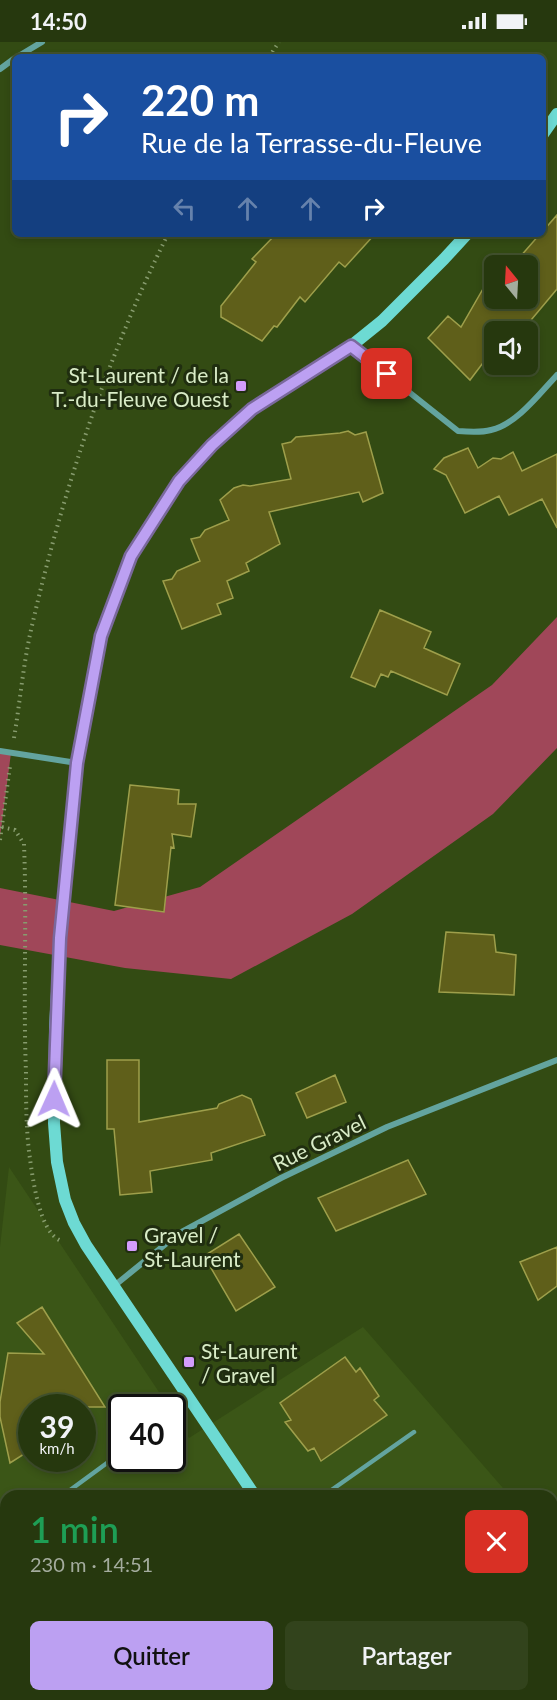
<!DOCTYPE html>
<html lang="fr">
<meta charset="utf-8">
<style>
:root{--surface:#26380e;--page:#32431c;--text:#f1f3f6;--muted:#a4ac9e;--line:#42522e;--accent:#bca0f2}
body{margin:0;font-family:Lato,sans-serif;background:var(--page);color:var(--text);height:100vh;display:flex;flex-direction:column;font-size:22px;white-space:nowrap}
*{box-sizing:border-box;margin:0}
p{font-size:20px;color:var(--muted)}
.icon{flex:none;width:33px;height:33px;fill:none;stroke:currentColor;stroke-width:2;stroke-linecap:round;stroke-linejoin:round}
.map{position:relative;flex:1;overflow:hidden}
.sheet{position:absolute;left:0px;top:1448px;width:558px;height:212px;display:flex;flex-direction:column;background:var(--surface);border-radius:18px 18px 0 0;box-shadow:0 3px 9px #0003,0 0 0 2px var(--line)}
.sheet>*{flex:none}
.top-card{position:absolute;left:12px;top:12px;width:534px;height:183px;border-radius:9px;box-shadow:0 3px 9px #0003,0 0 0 2px var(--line);background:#1a4fa0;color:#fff;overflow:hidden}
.needle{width:39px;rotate:342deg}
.tools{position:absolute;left:484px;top:213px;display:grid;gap:12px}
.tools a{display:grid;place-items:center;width:54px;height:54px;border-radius:9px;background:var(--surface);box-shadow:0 3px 9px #0003,0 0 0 2px var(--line);font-size:30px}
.speed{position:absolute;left:18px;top:1352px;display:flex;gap:12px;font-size:30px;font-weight:700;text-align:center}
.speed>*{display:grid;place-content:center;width:78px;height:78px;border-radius:50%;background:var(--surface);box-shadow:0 3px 9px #0003,0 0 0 2px var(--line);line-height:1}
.speed small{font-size:15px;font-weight:400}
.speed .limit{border:3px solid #111;border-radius:9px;background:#fff;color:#111}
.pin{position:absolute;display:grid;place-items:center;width:51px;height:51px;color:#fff;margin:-26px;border-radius:12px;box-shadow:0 3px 9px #0006}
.me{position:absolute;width:66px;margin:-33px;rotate:1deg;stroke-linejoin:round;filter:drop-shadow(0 0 4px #0008)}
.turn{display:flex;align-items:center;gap:21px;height:126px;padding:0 30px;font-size:27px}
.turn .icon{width:78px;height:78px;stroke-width:2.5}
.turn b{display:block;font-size:42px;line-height:51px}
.lanes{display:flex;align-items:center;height:57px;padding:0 30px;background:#0003;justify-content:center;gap:30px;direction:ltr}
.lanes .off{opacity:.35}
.round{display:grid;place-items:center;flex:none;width:63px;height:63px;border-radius:9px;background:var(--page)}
.summary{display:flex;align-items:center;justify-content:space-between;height:102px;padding:0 30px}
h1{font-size:36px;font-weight:600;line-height:45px;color:#1e9e55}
.primary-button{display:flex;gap:12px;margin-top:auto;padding:12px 30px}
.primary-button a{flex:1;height:69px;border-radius:9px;background:var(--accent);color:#111;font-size:24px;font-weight:600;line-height:69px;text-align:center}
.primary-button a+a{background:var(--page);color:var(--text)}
.status{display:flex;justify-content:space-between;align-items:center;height:42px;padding:0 30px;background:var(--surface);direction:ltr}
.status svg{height:16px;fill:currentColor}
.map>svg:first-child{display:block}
</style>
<div class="status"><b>14:50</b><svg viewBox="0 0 49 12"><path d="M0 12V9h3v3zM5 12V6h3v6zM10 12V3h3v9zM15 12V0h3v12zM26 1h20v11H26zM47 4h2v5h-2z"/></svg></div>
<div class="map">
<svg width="557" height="1658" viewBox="0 0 557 1658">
<rect width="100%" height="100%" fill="#334b13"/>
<path fill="#3b5617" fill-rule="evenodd" d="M 9,1125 L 169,1365 L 122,1365 L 122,1416 L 172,1416 L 173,1371 L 189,1396 L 363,1285 L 509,1453 L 6,1454 L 6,1558 L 0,1548 L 0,1205 ZM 32,1365 L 82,1365 L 82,1416 L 32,1416 Z"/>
<path fill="#a04759" d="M 557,575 L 557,706 L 493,772 L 352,872 L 231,937 L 125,926 L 0,903 L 0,846 L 114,869 L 200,845 L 492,643 Z
M 0,709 L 11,711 L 0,795 Z"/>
<path fill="#5f5f1a" stroke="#9e9f4b" stroke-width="1.5" d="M 557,173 L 557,247 L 521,290 L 495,290 L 495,305 L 470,338 L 428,296 L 448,274 L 461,285 L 495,226 L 495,256 L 528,256 L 528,224 L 512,224 L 540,192 L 543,192 L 543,189 Z
M 276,192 L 375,192 L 345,225 L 339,220 L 305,260 L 300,255 L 277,285 L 274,284 L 262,299 L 221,275 L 221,264 L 256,220 L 252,217 Z
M 348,389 L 355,393 L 366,390 L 383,451 L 363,460 L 359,450 L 269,470 L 280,502 L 246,521 L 249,529 L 227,539 L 233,556 L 217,562 L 221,572 L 182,587 L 163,539 L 172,537 L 177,529 L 200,519 L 191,497 L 200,495 L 205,488 L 229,478 L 220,458 L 234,446 L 243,443 L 250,444 L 291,437 L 282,402 L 291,400 L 296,395 L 340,391 Z
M 468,406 L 478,426 L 493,416 L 501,417 L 513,410 L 522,429 L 557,412 L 557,486 L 542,457 L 509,473 L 499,454 L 465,471 L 446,433 L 434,427 L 444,416 Z
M 380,568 L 431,590 L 424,606 L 460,622 L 447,653 L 391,629 L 388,635 L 381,632 L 375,645 L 351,635 Z
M 130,743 L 179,748 L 178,762 L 196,762 L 191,795 L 172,792 L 174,806 L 171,805 L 164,870 L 115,863 Z
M 446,890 L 494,893 L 496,910 L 516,913 L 514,953 L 439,950 Z
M 107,1018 L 139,1018 L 139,1080 L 217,1066 L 219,1062 L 242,1053 L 251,1057 L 265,1093 L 211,1111 L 212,1118 L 150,1129 L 152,1150 L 120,1153 L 114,1087 L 107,1087 Z
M 335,1033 L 346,1060 L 307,1076 L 296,1051 Z
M 408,1118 L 426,1152 L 336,1189 L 318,1156 Z
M 239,1192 L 275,1245 L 236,1269 L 204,1214 Z
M 557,1205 L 557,1244 L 538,1258 L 520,1220 Z
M 42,1265 L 105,1365 L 32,1365 L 32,1407 L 10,1421 L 0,1375 L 0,1360 L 8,1311 L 44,1312 L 17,1281 Z
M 345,1315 L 356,1330 L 360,1326 L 379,1354 L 374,1358 L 387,1373 L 321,1419 L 314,1406 L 308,1409 L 285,1380 L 291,1378 L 280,1361 Z"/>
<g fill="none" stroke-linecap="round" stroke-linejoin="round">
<path stroke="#879c6e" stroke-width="4" stroke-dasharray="1.5 4.5" stroke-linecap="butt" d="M 269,15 L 279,0
M 14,696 C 20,660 23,624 31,588 C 62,452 106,317 168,192
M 2,785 L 15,788 L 24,802 C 27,878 23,954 26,1031 C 26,1059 26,1089 30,1117 C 33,1138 40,1193 62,1199
M 0,798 L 10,724"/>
<path stroke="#63a49f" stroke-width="4.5" d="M 172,1373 L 190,1361
M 62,1454 L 122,1410
M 323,1454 L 414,1390"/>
<path stroke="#63a49f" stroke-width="6" d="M 17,15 L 42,0
M 0,27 L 15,16
M 351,304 L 458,389 C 469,390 480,391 491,388 C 516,383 540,351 557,333
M 0,709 L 77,721
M 114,1244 L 178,1192 L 281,1136 L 387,1085 L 557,1018
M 309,1658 L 310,1653
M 351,1658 L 351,1653"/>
<path stroke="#6ddad3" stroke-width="12" d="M 543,92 L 557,72
M 255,1454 L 86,1203 L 74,1181 L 65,1158 L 57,1120 L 54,1081 L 55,986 L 60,896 L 77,721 L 101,594 L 131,514 L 179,439 L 212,403 L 252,367 L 351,304 L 382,279 L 444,217 L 467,192"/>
<path stroke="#92fff7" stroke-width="15" d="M 552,1476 L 557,1474
M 118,1658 L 126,1653"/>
</g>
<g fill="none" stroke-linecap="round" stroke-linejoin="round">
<g stroke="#7a689d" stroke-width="15">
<path id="route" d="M 54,1057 L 60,896 L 77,721 L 101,594 L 131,514 L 179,439 L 212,403 L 252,367 L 351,304 L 387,332"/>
</g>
<use href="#route" stroke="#bca0f2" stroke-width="10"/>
</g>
<g fill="#d39cfc" stroke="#202e10" stroke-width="2">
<rect x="235" y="338" width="12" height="12" rx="3"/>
<rect x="126" y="1198" width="12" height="12" rx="3"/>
<rect x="183" y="1314" width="12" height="12" rx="3"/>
</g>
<g text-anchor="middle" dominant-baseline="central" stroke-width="6" stroke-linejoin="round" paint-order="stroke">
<g font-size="21" fill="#d9ecc7" stroke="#202e10" text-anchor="start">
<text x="229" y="332" text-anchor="end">St-Laurent / de la<tspan x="229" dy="24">T.-du-Fleuve Ouest</tspan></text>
<text x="144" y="1192">Gravel /<tspan x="144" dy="24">St-Laurent</tspan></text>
<text x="201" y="1308">St-Laurent<tspan x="201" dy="24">/ Gravel</tspan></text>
</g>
<g font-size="21" fill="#d9ecc7" stroke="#202e10">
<text transform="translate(319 1100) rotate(-26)">Rue Gravel</text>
</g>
</g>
</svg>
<div class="tools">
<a><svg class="needle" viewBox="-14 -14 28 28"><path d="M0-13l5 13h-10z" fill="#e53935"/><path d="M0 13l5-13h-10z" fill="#a4ac9e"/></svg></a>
<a><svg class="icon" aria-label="sound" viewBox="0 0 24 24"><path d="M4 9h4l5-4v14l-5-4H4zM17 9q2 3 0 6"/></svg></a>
</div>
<div class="speed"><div>39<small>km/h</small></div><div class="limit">40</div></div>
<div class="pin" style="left:387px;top:332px;background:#d93025"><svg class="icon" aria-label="arrive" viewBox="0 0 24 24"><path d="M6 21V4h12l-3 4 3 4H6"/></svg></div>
<svg class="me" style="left:54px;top:1057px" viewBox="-20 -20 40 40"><path d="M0-17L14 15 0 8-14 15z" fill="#bca0f2" stroke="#fff" stroke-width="4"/></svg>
<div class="top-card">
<div class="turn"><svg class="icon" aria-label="right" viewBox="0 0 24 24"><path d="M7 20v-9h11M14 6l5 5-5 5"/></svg><div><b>220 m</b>Rue de la Terrasse-du-Fleuve</div></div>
<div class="lanes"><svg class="icon off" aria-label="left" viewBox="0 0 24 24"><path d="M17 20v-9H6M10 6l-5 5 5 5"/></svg><svg class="icon off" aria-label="ahead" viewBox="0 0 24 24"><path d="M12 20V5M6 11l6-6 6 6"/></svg><svg class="icon off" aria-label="ahead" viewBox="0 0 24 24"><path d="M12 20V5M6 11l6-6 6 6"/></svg><svg class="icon" aria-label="right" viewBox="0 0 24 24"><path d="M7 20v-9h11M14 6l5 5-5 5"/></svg></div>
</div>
<section class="sheet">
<div class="summary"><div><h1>1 min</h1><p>230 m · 14:51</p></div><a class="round" style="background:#d93025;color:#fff"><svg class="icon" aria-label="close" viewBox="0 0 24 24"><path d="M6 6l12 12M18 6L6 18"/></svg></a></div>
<div class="primary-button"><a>Quitter</a><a>Partager</a></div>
</section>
</div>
